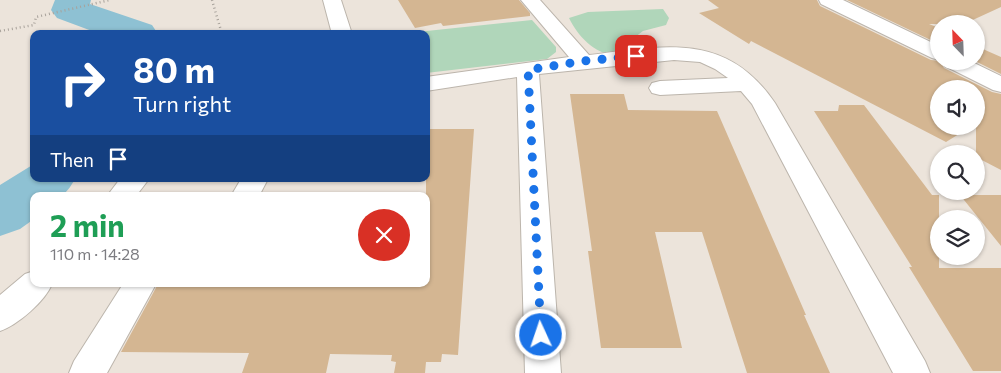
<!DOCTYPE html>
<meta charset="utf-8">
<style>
:root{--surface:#fff;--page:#f2f2f3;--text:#2b2b33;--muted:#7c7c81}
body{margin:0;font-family:Commissioner,sans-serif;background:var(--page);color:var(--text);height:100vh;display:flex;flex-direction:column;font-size:19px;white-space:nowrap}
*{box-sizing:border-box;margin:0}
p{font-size:16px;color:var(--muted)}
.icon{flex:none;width:28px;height:28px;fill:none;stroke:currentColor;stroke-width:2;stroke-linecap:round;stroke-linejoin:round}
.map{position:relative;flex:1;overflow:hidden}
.panel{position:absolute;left:30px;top:192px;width:400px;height:95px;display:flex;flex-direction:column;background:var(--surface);border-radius:10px;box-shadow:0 1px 4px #0004}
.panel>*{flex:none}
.guide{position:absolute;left:30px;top:30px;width:400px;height:152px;border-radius:10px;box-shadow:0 1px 4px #0004;background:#1a4fa0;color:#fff;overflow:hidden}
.needle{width:32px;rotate:337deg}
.tools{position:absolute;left:930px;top:15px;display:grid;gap:10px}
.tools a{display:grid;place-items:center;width:55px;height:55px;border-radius:50%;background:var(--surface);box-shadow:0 1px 4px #0004;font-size:25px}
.pin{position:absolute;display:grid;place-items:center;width:42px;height:42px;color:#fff;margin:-21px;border-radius:10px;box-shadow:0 2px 8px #0006}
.me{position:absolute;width:55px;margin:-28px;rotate:357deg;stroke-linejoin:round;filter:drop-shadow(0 0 4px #0008)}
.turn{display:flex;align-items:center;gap:18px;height:105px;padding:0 20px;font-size:22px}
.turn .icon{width:65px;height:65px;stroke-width:2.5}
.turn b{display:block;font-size:35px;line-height:42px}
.then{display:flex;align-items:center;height:48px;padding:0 20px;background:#0003;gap:10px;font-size:19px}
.round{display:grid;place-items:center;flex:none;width:52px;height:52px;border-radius:26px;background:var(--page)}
.overview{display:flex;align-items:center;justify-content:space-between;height:85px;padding:0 20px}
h1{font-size:30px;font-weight:700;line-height:38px;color:#1e9e55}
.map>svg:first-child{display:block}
</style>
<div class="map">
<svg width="1001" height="373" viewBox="0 0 1001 373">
<rect width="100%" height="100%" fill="#ece4db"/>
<path fill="#b0d6ba" d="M 663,9 L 669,18 L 666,25 L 643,31 L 631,40 L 633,48 C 607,67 580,41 569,18 L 588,12 Z
M 532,20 L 556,47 L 556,52 L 547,59 L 426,73 L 426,34 L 398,34 Z"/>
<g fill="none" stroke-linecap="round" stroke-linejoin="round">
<path fill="#8ec1d3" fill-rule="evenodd" d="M 55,0 L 91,0 L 90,4 L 152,25 L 158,34 L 100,34 L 57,18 L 51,10 Z
M 34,164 L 34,179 L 75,179 C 62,202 58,196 34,196 L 34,219 L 20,229 L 0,236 L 0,185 Z"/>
</g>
<path fill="#d4b692" d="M 398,0 L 519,0 L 530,13 L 530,16 L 443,26 L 441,23 L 415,28 Z
M 708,0 L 817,0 L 820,6 L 931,60 L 940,61 L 944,68 L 992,92 L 1001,94 L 1001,170 L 976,157 L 976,89 L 939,89 L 939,126 L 972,126 L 946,142 L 751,41 L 749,44 L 699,13 L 719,8 Z
M 847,0 L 1001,0 L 1001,7 L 964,24 L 929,24 L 939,28 L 939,44 Z
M 976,46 L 1001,57 L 1001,74 L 975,61 Z
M 570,94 L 624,94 L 628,110 L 717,111 L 806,315 L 804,315 L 830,373 L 747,373 L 702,232 L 655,232 L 682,348 L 601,348 L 588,251 L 592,251 Z
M 839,105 L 864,105 L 932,195 L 939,195 L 939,268 L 1001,268 L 1001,371 L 973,371 L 909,267 L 912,267 L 814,111 L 838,111 Z
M 426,129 L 474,129 L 458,355 L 442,354 L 441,362 L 426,362 L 425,373 L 394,373 L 396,362 L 391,361 L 392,355 L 330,354 L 326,373 L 242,373 L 249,353 L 121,352 L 158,284 L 426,284 Z
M 960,195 L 1001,195 L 1001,246 Z"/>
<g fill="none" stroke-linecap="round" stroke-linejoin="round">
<g stroke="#bcb5ac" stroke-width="2">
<path id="minor" d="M 323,0 L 341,0 L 352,34 L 332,34 Z
M 521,0 L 540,0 L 589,55 C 665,46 726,31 775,103 L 925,361 L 930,373 L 893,373 L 752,104 L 741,91 L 660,95 L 652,93 L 649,88 L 652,83 L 660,81 L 728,78 L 715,69 L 700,62 L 674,60 L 539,74 L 561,373 L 525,373 L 517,77 L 426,91 L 426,77 L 569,57 Z
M 819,0 L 843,0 L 939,46 L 939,60 L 932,58 L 821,4 Z
M 942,61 L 970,61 L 1001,76 L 1001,92 L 993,90 L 945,66 Z
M 120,179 L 149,179 L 136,196 L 107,196 Z
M 241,179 L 268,179 L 259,196 L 231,196 Z
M 34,271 L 34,284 L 52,284 C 45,301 18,325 0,331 L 0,295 L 25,274 Z
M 123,284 L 156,284 L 107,373 L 69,373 L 74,361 Z"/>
</g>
<path stroke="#a8a29b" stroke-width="2.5" stroke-dasharray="1 3" stroke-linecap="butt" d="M 212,0 L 222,34
M 0,31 L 34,25 L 36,17 L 110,0"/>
<use href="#minor" fill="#fff" fill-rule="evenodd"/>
</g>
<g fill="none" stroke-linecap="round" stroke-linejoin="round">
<path stroke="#1a73e8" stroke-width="9" stroke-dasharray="0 16.2" d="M 541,335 L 528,70 L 583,61 L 636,56"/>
</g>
</svg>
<div class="tools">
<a><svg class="needle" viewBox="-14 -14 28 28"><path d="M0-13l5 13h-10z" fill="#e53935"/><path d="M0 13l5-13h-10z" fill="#7c7c81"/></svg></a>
<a><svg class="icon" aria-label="sound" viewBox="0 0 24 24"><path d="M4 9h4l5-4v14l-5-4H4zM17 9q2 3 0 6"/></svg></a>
<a><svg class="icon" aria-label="search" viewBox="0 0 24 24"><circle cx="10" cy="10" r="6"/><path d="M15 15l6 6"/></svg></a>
<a><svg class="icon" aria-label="layers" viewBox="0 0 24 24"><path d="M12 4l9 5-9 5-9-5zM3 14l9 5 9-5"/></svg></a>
</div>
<div class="pin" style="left:636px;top:56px;background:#d93025"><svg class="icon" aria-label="arrive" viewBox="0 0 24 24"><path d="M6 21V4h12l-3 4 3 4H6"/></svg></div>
<svg class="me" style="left:541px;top:335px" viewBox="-20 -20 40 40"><circle r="17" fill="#1a73e8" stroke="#fff" stroke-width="3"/><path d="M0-11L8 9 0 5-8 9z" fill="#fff"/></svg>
<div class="guide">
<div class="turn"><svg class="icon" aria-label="right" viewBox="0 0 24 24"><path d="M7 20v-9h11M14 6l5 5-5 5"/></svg><div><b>80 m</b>Turn right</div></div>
<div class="then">Then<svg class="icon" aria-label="arrive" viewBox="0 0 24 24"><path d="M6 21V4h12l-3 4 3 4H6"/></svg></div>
</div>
<section class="panel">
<div class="overview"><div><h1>2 min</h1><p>110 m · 14:28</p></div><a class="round" style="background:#d93025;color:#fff"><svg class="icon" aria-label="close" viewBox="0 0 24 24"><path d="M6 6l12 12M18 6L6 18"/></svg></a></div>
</section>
</div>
